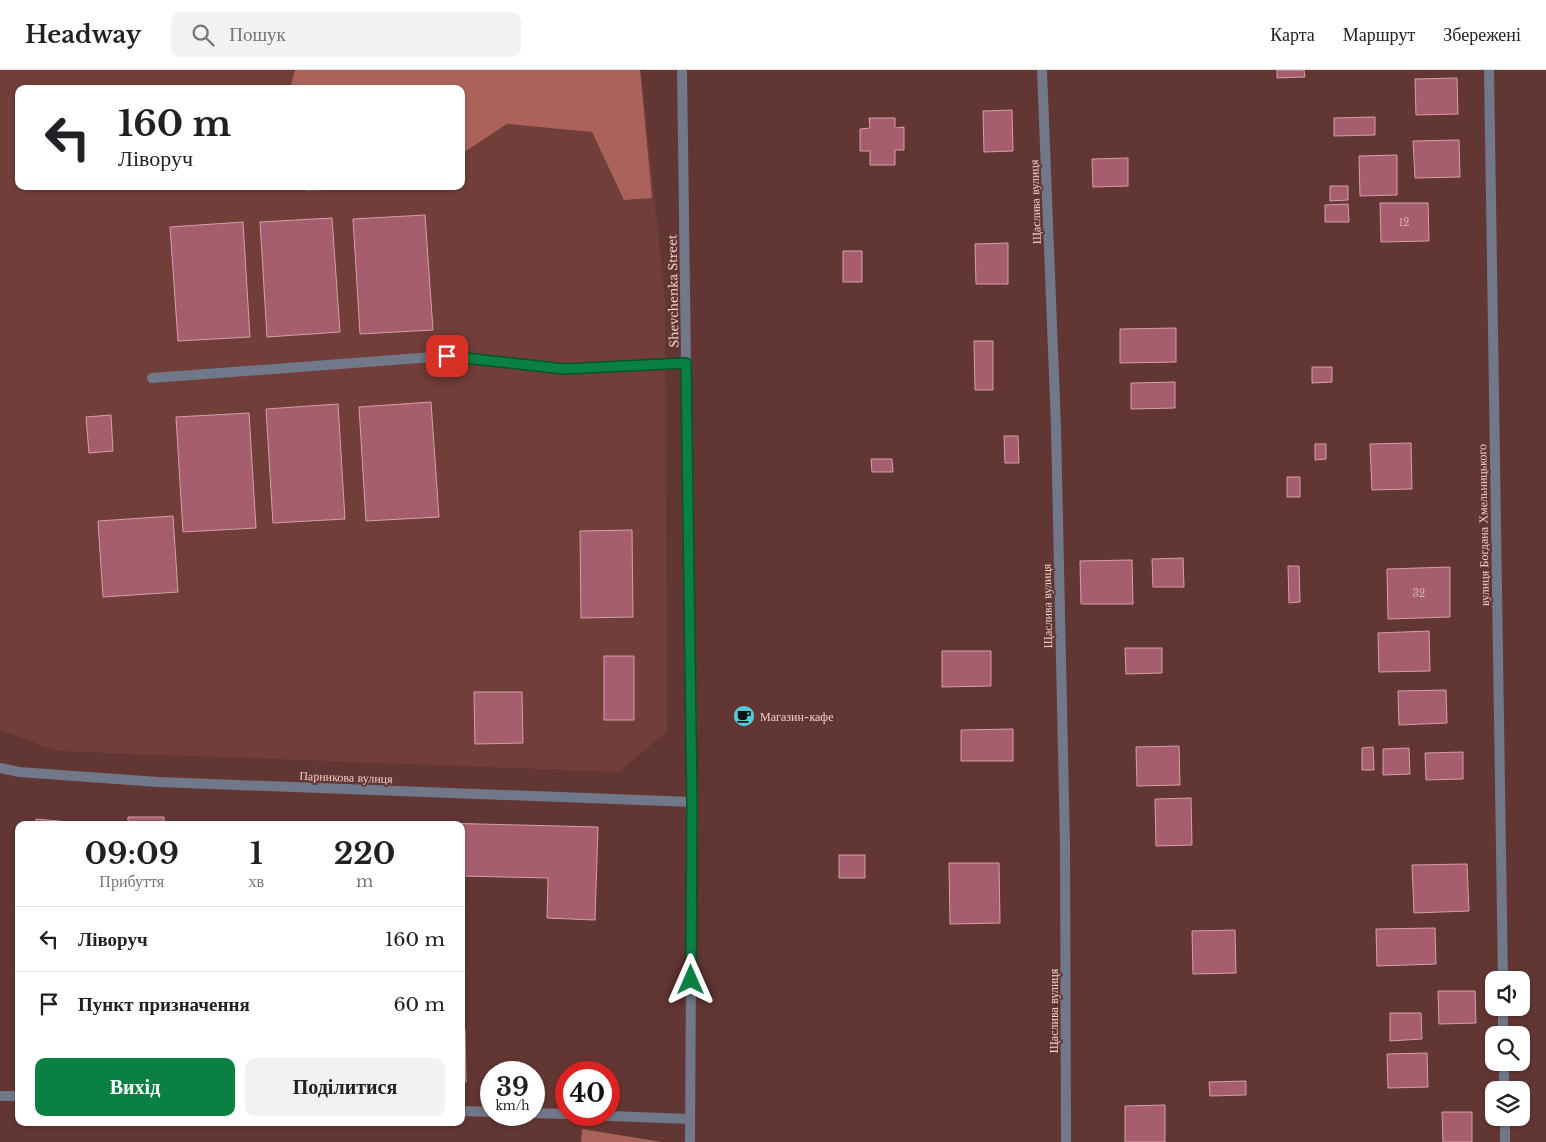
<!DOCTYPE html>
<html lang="uk">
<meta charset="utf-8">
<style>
:root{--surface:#fff;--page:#f2f2f2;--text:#202124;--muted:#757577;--line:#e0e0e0;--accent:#0b8043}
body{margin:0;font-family:"Libre Baskerville",serif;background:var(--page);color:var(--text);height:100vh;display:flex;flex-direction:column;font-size:19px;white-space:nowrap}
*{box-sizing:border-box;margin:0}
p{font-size:16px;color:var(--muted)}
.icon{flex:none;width:28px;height:28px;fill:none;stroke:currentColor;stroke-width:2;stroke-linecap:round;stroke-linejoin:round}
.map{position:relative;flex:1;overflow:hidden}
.drawer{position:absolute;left:15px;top:751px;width:450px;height:305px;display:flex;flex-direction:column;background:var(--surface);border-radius:10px;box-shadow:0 1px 4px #0004}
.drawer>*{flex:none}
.hud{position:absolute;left:15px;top:15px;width:450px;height:105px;border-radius:10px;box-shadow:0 1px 4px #0004;background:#fff;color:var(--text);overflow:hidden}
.buttons{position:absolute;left:1485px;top:901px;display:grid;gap:10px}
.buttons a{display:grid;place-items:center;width:45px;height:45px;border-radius:10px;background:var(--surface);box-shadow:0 1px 4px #0004;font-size:25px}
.speed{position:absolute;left:480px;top:991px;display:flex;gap:10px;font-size:25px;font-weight:700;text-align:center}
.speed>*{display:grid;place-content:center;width:65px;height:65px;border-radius:50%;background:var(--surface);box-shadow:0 1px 4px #0004;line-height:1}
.speed small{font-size:12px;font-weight:400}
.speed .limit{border:8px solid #d22;background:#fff;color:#111}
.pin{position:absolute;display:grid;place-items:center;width:42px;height:42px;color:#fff;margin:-21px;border-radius:10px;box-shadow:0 2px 8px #0006}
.me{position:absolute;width:55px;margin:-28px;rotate:0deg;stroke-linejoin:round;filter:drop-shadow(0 0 4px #0008)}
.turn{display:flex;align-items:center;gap:18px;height:105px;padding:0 20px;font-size:22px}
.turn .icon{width:65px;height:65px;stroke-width:2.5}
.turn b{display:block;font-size:35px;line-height:42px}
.eta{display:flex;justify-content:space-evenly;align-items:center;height:85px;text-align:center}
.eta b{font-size:30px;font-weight:700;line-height:35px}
.cta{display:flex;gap:10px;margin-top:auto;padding:10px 20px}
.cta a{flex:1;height:58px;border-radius:10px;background:var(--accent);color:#fff;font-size:20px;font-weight:700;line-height:58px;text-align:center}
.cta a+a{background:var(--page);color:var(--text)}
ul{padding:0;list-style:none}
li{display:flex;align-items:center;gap:15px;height:65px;padding:0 20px;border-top:1px solid var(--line)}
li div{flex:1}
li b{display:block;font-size:19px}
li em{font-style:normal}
header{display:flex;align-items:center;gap:30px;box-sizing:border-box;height:70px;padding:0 25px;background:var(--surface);border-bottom:1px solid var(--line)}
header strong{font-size:24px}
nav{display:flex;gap:28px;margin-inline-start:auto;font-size:18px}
.search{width:350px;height:45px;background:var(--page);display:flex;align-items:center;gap:12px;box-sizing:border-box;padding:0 18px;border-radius:10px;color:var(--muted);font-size:19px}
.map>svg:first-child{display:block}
</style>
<header>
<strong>Headway</strong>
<div class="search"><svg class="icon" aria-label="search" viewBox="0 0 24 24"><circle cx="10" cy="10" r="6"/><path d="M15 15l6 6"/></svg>Пошук</div>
<nav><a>Карта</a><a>Маршрут</a><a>Збережені</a></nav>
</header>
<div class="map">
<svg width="1546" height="1072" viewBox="0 0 1546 1072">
<rect width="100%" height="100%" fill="#623632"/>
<path fill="#713e39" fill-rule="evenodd" d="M 0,0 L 641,0 L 665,229 L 667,661 L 619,702 L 57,681 L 0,660 ZM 19,19 L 461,19 L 461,116 L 19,116 Z"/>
<path fill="#ab625b" d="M 295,0 L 640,0 L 652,128 L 624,130 L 592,62 L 507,54 L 461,84 L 461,19 L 290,19 Z
M 303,116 L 405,116 L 306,121 Z
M 582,1059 L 662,1072 L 581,1072 Z"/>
<path fill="#a65d6e" stroke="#d5a0aa" d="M 1277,0 L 1304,0 L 1305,7 L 1277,8 Z
M 1457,8 L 1458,44 L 1416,45 L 1415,9 Z
M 1012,40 L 1013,81 L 984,82 L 983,41 Z
M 1375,47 L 1375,65 L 1334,66 L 1334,48 Z
M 869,48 L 895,48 L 895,58 L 904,57 L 904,80 L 895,80 L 895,95 L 870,95 L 870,81 L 860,81 L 860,59 L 870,58 Z
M 1459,70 L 1460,107 L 1415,108 L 1413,71 Z
M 1397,85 L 1397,125 L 1360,126 L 1359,86 Z
M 1128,88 L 1128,116 L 1093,117 L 1092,89 Z
M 1330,116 L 1348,116 L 1348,130 L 1330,131 Z
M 1380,133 L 1428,133 L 1429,171 L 1381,172 Z
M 1348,134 L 1349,152 L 1325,152 L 1325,135 Z
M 425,145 L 433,260 L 360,264 L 353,149 Z
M 332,148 L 340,262 L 267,267 L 260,152 Z
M 243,152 L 250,267 L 178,271 L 170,157 Z
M 1008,173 L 1008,214 L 976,214 L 975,174 Z
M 843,181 L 862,181 L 862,212 L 843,212 Z
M 1176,258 L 1176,292 L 1120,293 L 1120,259 Z
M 974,271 L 993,271 L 993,320 L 975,320 Z
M 1312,297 L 1332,297 L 1332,312 L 1312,313 Z
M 1175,312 L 1175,338 L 1131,339 L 1131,313 Z
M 431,332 L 439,447 L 366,451 L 359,337 Z
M 338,334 L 345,449 L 273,453 L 266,339 Z
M 249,343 L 256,458 L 183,462 L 176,347 Z
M 111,345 L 113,381 L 89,383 L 86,347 Z
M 1004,366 L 1018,366 L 1019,393 L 1005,393 Z
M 1411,373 L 1412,419 L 1372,420 L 1370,374 Z
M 1315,374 L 1326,374 L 1326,389 L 1315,390 Z
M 871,389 L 892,389 L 893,402 L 872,402 Z
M 1287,407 L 1300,407 L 1300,427 L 1287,427 Z
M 173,446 L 178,522 L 103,527 L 98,451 Z
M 632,460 L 633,547 L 581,548 L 580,461 Z
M 1183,488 L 1184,517 L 1153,517 L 1152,489 Z
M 1132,490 L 1133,534 L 1081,534 L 1080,491 Z
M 1288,496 L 1299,496 L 1300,532 L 1289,533 Z
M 1450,497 L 1450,547 L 1388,549 L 1387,499 Z
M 1429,561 L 1430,601 L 1379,602 L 1378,563 Z
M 1125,578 L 1162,578 L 1162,603 L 1126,604 Z
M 942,581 L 991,581 L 991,616 L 942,617 Z
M 604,586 L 634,586 L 634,650 L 604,650 Z
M 1446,620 L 1447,653 L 1399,655 L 1398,621 Z
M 474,622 L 522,622 L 523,673 L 475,674 Z
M 1013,659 L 1013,691 L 961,691 L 961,660 Z
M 1179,676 L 1180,715 L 1137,716 L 1136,677 Z
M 1373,677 L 1374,700 L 1362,700 L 1362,678 Z
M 1409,678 L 1410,704 L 1383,705 L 1383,679 Z
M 1463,682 L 1463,709 L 1426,710 L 1425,683 Z
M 1191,728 L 1192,775 L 1156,776 L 1155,729 Z
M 128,747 L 164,747 L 164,755 L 128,755 Z
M 36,749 L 81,753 L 81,755 L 36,755 Z
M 439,753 L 598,757 L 595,850 L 547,848 L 548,808 L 461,806 L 461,755 L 439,755 Z
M 839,785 L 865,785 L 865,808 L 839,808 Z
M 949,793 L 999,793 L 1000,853 L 950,854 Z
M 1467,794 L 1469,841 L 1414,843 L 1412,795 Z
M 1435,858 L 1436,894 L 1377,896 L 1376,859 Z
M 1235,860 L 1236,903 L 1193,904 L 1192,861 Z
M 1438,921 L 1475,921 L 1476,953 L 1439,954 Z
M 1390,943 L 1421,943 L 1422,969 L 1390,971 Z
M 461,959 L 465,959 L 466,1012 L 461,1012 Z
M 1427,983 L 1428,1017 L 1388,1018 L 1387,984 Z
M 1246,1011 L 1246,1025 L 1210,1026 L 1209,1012 Z
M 1165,1035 L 1165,1072 L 1125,1072 L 1125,1036 Z
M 1442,1042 L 1472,1042 L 1472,1072 L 1443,1072 Z"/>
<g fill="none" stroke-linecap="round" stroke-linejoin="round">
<path stroke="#707889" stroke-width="10" d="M 152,308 L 447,286 L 564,299 L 686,293"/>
<path stroke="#707889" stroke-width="10" d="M 1042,0 L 1056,357 L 1065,775 L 1066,1072
M 1489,0 L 1503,910
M 0,698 L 19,702 L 158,712 L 692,732
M 1503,938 L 1503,965
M 1504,992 L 1504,1020
M 0,1026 L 19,1026
M 461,1041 L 491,1042
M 534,1043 L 566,1044
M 583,1045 L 690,1049
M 1505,1048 L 1505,1072"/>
<path stroke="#707889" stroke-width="10" d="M 682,0 L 692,732 L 690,1072"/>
</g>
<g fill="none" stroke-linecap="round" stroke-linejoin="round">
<g stroke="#07532c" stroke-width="12">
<path id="route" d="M 447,286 L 564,299 L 686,293 L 692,732 L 691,910"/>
</g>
<use href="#route" stroke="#0b8043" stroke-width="9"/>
</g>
<defs>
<g id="cafe-disc" transform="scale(1.125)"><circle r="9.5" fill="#52cbd9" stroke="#623632"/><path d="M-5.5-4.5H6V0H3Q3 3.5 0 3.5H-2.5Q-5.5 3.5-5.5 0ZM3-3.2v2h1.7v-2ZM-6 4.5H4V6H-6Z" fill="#111"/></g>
</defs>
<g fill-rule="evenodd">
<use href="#cafe-disc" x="744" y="646"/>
</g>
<g text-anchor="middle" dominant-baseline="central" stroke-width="4" stroke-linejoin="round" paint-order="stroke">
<g font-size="10" fill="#dab3b5">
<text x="1404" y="152">12</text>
<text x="1419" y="523">32</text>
</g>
<g font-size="12" fill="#ecd0cd" stroke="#623632">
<text transform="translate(1035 132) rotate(-92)">Щаслива вулиця</text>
<text transform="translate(673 221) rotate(-91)">Shevchenka Street</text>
<text transform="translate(1483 455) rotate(-91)">вулиця Богдана Хмельницького</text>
<text transform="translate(1047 536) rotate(-91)">Щаслива вулиця</text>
<text transform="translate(346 707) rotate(2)">Парникова вулиця</text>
<text transform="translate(1053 941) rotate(-90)">Щаслива вулиця</text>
</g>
<g font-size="12" fill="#ecd0cd" stroke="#623632" text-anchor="start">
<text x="760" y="646">Магазин-кафе</text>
</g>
</g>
</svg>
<div class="buttons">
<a><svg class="icon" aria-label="sound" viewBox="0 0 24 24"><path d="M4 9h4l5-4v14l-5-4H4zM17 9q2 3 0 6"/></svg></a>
<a><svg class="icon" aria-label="search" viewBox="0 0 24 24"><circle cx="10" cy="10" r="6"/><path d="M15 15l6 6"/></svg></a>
<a><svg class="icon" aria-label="layers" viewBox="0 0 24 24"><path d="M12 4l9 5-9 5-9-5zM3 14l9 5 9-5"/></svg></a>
</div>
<div class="speed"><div>39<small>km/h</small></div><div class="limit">40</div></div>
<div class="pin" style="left:447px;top:286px;background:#d93025"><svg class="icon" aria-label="arrive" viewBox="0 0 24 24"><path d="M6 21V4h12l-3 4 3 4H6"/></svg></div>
<svg class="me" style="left:691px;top:910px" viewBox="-20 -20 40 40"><path d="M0-17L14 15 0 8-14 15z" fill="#0b8043" stroke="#fff" stroke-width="4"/></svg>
<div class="hud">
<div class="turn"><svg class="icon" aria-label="left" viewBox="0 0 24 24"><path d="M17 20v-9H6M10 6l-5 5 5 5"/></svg><div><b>160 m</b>Ліворуч</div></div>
</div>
<section class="drawer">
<div class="eta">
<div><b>09:09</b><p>Прибуття</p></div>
<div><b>1</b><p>хв</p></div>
<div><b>220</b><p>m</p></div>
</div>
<ul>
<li><svg class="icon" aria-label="left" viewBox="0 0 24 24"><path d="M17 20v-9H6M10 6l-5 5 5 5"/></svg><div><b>Ліворуч</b></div><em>160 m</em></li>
<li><svg class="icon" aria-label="arrive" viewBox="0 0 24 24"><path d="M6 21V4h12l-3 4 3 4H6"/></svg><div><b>Пункт призначення</b></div><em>60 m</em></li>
</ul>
<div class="cta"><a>Вихід</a><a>Поділитися</a></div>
</section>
</div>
